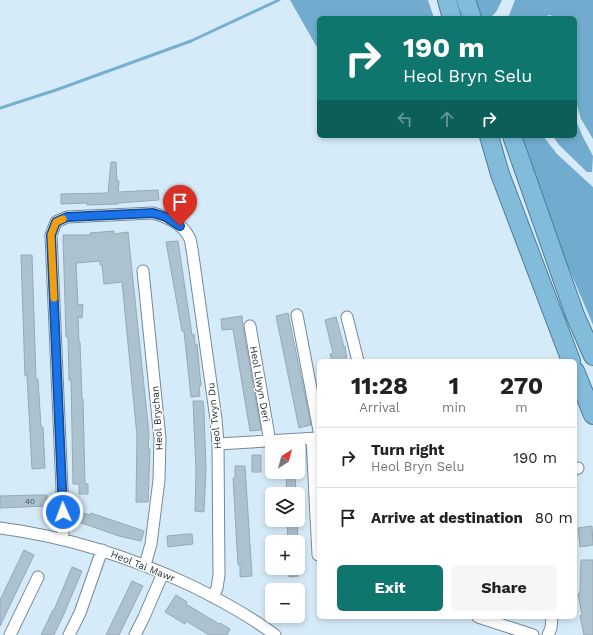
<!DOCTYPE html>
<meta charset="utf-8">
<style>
:root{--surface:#fff;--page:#f6f6f6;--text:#222;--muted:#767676;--line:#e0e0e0;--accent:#0f766e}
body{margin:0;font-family:"Work Sans",sans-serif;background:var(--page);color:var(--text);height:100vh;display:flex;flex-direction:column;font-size:15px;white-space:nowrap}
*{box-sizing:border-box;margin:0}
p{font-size:13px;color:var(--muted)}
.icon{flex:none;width:22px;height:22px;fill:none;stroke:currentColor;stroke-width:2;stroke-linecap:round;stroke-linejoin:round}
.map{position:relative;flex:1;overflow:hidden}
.details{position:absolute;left:317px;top:359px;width:260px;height:260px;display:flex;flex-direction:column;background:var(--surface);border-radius:6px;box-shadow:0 2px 6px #0003}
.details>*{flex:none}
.guide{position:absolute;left:317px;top:16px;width:260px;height:122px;border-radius:6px;box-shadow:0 2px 6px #0003;background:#0f766e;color:#fff;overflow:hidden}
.needle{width:26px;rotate:36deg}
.fabs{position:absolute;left:265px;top:439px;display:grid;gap:8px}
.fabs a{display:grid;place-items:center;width:40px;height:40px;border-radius:6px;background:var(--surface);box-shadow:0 2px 6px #0003;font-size:20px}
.pin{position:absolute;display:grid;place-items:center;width:34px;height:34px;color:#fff;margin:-41px -17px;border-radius:50% 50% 50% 0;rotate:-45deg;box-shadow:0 0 4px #0007}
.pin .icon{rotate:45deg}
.me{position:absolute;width:44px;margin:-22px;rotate:358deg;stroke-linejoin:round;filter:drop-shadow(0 0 3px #0008)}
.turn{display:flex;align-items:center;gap:14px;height:84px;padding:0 20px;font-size:18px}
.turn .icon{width:52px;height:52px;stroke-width:2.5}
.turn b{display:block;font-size:28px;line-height:34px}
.lanes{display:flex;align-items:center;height:38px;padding:0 20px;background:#0003;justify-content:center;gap:20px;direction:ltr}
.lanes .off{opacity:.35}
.eta{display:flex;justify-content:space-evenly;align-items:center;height:68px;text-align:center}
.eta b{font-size:24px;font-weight:700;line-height:28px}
.button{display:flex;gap:8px;margin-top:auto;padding:8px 20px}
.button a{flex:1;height:46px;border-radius:6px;background:var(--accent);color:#fff;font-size:16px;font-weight:700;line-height:46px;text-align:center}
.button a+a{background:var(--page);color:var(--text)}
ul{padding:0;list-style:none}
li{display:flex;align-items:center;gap:12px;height:60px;padding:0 20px;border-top:1px solid var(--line)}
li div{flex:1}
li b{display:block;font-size:15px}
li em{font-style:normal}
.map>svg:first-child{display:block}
</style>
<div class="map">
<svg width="593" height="635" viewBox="0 0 593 635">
<rect width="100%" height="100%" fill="#d6ebf9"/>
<path fill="#71accf" d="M 290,0 L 428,0 L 434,18 L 319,18 L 318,49 Z
M 475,0 L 502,0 C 496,12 496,18 481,18 Z
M 515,0 L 593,0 L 593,139 L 581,119 L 575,98 L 575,18 L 556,18 L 550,15 L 539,18 L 508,18 Z
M 575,118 L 582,135 L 593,156 L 592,172 L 587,172 L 559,145 L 553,136 L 575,136 Z
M 520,136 L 543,136 L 557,154 L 593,187 L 593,325 L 548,219 Z"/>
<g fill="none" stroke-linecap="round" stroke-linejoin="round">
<path stroke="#75b0d3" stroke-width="3" d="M 0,108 L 56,90 L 191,41 L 279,0"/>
</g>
<path fill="#adc2cf" stroke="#95a9b6" d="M 111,162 L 116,162 L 117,181 L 119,181 L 118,192 L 158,190 L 159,200 L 118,203 L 118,204 L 87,205 L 87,203 L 61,204 L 61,194 L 108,193 Z
M 114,231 L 114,234 L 128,232 L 149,434 L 148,449 L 150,449 L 148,502 L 136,502 L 137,436 L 122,282 L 104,284 L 102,265 L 100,265 L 100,261 L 76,263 L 78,305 L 83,304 L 82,318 L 78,317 L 79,342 L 80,342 L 82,399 L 83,399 L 85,484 L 88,484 L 88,494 L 79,494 L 79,484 L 73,484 L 71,380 L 69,380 L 68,337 L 66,337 L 63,235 L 91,235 L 90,233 Z
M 178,241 L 192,335 L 194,334 L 195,345 L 197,344 L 201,386 L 199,386 L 200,396 L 191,397 L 184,331 L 182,331 L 166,242 Z
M 21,255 L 32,255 L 36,379 L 38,379 L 41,427 L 43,427 L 45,468 L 32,469 L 27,375 L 25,376 Z
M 288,313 L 311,425 L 299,428 L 276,316 Z
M 242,316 L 243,327 L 261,430 L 250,431 L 233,329 L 222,330 L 221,319 Z
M 336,317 L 344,347 L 345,346 L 347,361 L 332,361 L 330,354 L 333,353 L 325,320 Z
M 193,401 L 203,401 L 204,411 L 206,470 L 204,512 L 195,511 L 196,471 Z
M 252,455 L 261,455 L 261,472 L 252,472 Z
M 235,466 L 245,466 L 252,576 L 240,577 L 240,565 L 238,565 L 233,478 L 235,478 Z
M 286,472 L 295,472 L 296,494 L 287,494 Z
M 35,495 L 47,495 L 47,506 L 0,508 L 0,496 Z
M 79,512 L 90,515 L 91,513 L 144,531 L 141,541 L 119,536 L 76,521 Z
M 287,520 L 297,520 L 298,542 L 288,542 Z
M 592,526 L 593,545 L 580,547 L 578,528 Z
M 187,534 L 192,534 L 193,544 L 168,547 L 167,536 Z
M 24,550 L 34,555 L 0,626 L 0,600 Z
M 581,560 L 593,560 L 593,635 L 584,635 L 580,616 L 582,615 L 578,594 L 580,593 Z
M 72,567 L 82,571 L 63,616 L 54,635 L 41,635 L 53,610 L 54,610 Z
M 289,568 L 298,568 L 298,576 L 289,577 Z
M 132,581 L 143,586 L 119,635 L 106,635 Z
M 176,595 L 187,602 L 186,604 L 219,624 L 220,623 L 230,629 L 227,635 L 209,635 L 186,621 L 185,624 L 165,612 Z"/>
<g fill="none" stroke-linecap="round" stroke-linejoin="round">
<g stroke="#758996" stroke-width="13">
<path id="minor" d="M 143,271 L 160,439 L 159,480 L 151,544 L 145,565
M 297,315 L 319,431
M 347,317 L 358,361
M 250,326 L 270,442
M 312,439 L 318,555
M 218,444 L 317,438
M 575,469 L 578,468
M 0,528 C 69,537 131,557 194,587 C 222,601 250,616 275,635
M 61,539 L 63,534 L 63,512 L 51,235 L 56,222 L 67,217 L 153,213 C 167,217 182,223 189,237 C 191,240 191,245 192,249 L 216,419 L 218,444 L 219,575 L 217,588 L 213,597
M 478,617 L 533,635
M 10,635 L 38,577
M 69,635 L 80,613 L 102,550
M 135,635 L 144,617 L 163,573
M 548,635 L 551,628 L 552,617"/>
</g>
<g stroke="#4c7c97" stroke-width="20">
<path id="trunk" d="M 447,0 L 452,18
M 466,0 L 472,18
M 489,136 L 500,174 L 571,361
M 512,136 L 575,315 L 593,356
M 575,371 L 593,415"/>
</g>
<use href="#minor" stroke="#fff" stroke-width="11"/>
<use href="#trunk" stroke="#83bbda" stroke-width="18"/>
</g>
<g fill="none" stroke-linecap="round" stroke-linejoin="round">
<g stroke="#114b97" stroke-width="10">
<path id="route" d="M 63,512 L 51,235 L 56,222 L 67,217 L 153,213 L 166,217 L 180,226"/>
</g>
<use href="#route" stroke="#1a73e8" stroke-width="7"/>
<path stroke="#f59e0b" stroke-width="7" d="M 54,298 L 51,235 L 56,222 L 63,219"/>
</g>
<g text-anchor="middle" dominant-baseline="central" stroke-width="3" stroke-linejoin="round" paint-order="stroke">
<g font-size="8" fill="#424e55">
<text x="30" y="501">40</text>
</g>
<g font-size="10" fill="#1f282c" stroke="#fff">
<text transform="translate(260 384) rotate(80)">Heol Llwyn Deri</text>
<text transform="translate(214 416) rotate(-96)">Heol Twyn Du</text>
<text transform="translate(157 418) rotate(-94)">Heol Brychan</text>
<text transform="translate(143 566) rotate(22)">Heol Tai Mawr</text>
</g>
</g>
</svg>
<div class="fabs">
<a><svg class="needle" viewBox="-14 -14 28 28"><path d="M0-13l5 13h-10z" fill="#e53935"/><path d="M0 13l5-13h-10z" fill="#767676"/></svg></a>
<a><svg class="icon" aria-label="layers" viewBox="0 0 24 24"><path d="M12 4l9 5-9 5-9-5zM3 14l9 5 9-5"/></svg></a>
<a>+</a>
<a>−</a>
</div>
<div class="pin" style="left:180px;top:226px;background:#d93025"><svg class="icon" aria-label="arrive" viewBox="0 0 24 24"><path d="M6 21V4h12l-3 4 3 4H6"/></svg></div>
<svg class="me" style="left:63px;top:512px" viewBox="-20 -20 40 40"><circle r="17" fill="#1a73e8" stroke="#fff" stroke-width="3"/><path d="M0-11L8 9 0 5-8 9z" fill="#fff"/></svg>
<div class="guide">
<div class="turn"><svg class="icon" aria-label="right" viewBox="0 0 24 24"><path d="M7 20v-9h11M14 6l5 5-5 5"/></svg><div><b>190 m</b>Heol Bryn Selu</div></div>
<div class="lanes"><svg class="icon off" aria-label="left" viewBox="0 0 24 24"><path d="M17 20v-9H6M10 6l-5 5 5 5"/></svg><svg class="icon off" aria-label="ahead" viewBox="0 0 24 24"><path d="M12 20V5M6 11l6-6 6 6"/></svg><svg class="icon" aria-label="right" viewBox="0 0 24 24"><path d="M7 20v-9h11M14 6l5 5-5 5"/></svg></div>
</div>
<section class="details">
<div class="eta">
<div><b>11:28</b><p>Arrival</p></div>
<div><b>1</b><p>min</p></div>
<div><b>270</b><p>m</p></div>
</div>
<ul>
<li><svg class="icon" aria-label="right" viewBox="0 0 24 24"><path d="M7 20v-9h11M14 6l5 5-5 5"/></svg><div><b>Turn right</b><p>Heol Bryn Selu</p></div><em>190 m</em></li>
<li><svg class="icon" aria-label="arrive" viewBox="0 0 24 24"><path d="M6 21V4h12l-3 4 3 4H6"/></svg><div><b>Arrive at destination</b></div><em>80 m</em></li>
</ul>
<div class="button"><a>Exit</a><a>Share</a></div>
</section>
</div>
